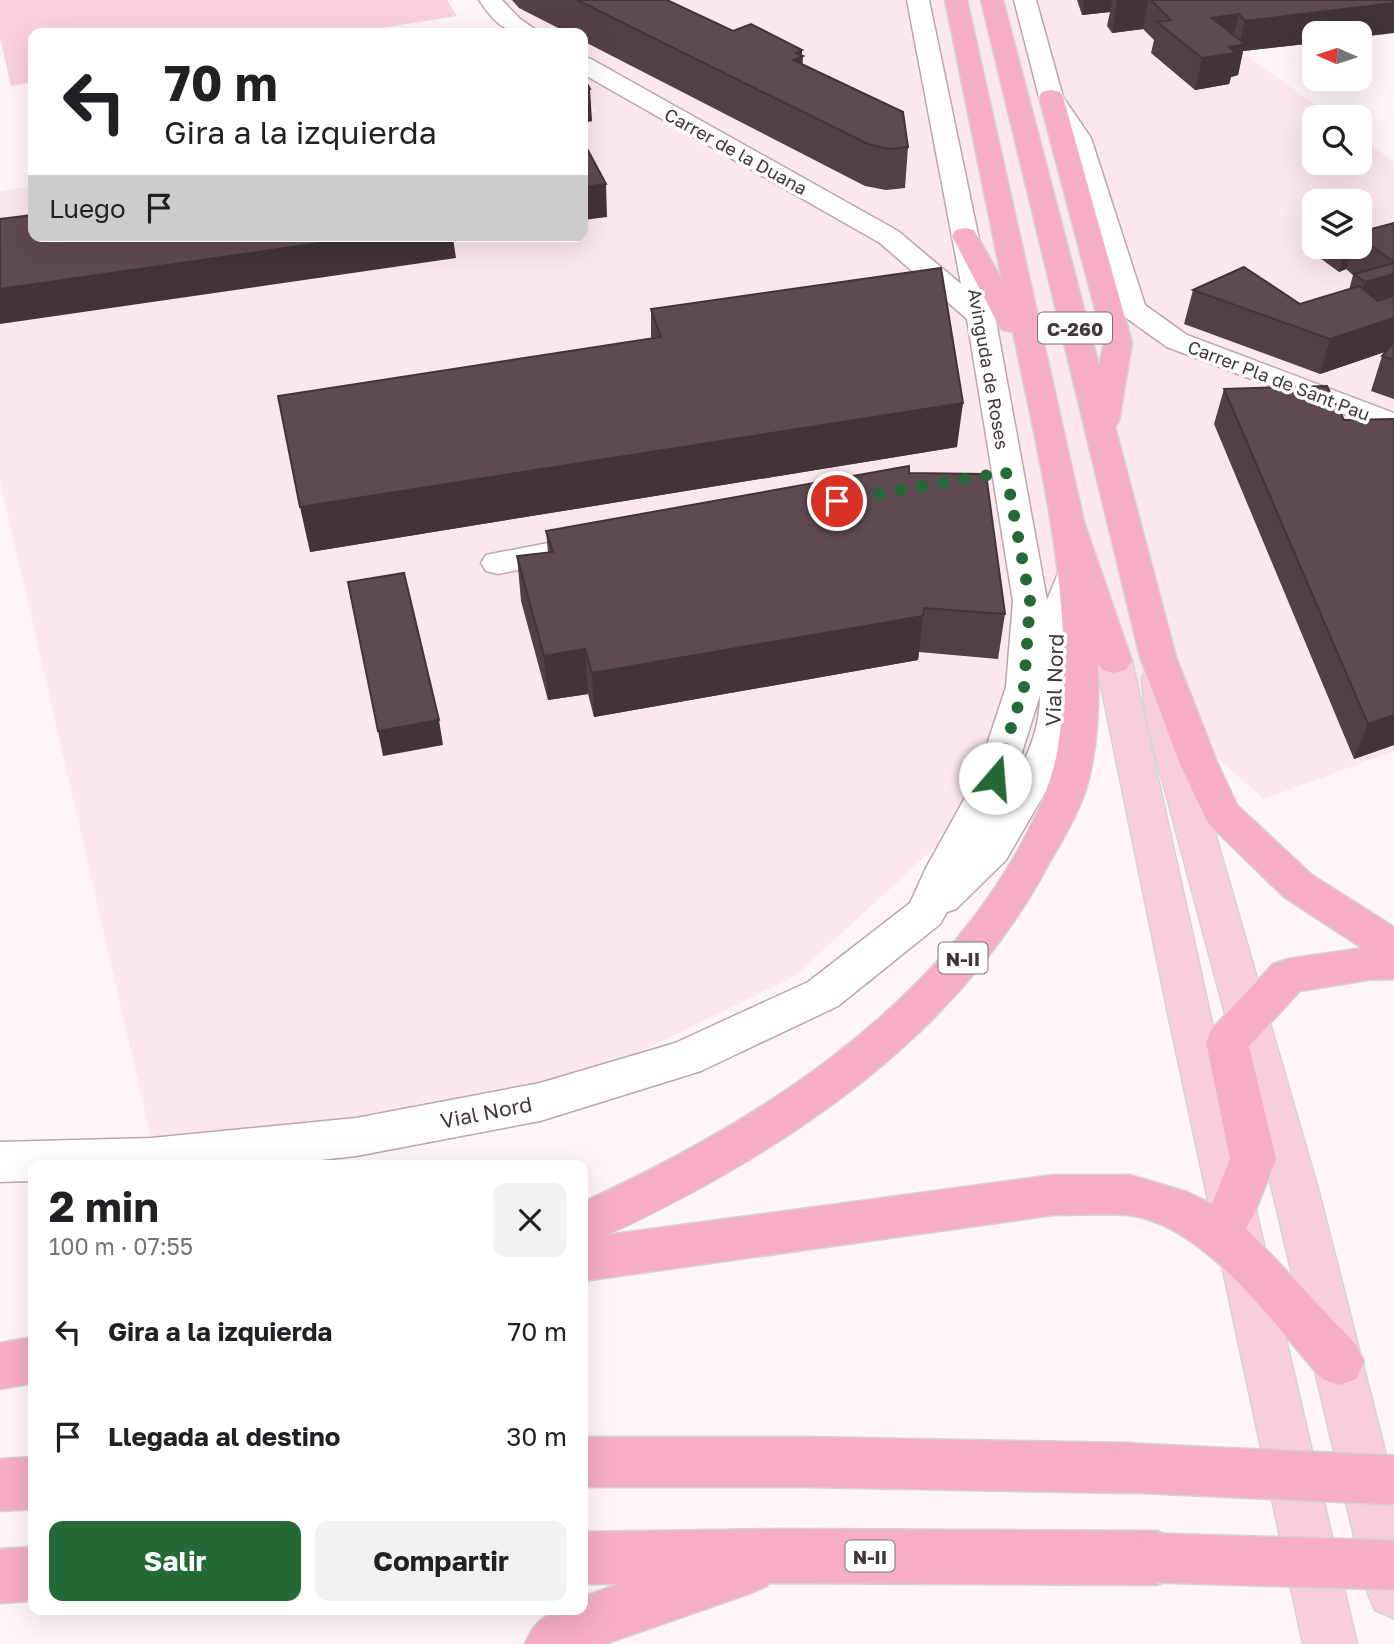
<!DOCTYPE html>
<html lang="es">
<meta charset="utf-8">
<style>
:root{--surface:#fff;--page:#f2f2f2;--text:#202124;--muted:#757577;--accent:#236a37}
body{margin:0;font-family:"Golos Text",sans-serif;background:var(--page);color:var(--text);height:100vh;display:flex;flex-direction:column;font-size:26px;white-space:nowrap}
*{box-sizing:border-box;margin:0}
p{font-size:23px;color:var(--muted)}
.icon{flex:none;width:38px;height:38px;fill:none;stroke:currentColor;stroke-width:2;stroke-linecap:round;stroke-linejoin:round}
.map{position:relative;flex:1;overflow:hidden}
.sheet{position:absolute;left:28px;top:1160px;width:560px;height:455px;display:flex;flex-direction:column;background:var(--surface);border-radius:14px;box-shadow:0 7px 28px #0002}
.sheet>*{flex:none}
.hud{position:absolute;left:28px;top:28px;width:560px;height:214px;border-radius:14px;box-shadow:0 7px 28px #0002;background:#fff;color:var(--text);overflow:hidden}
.needle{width:46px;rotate:273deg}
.buttons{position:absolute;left:1302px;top:21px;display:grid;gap:14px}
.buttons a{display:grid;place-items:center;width:70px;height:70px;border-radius:14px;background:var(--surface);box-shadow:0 7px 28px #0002;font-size:35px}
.pin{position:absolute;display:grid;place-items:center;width:60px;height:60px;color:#fff;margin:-30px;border:4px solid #fff;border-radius:50%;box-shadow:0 2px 7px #0007}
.me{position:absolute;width:77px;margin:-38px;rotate:18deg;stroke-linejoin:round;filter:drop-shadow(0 0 5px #0008)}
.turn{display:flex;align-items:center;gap:24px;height:147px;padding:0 21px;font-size:32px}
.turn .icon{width:91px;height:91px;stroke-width:2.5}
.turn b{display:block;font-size:49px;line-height:60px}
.then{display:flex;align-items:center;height:66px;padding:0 21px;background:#0003;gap:14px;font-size:26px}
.round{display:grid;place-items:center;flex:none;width:74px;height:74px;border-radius:14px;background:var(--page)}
.overview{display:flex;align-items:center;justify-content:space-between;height:119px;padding:0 21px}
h1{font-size:42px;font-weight:700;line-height:52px}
.cta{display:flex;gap:14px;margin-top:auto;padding:14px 21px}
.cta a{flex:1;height:80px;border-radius:14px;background:var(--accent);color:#fff;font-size:28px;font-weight:700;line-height:80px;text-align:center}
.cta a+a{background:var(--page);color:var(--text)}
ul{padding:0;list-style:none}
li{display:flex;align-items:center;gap:21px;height:105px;padding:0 21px}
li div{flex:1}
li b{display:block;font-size:26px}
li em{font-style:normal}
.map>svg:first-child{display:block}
</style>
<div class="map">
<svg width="1394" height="1644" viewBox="0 0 1394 1644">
<rect width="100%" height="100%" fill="#fff4f7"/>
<path fill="#fbe7ec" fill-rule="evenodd" d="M 502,0 L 1394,0 L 1394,34 L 1360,38 L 1360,33 L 1314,33 L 1314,43 L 1242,52 L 1332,117 L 1314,117 L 1314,163 L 1360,163 L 1360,137 L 1394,162 L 1394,751 L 1264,799 L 1067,628 L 1033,788 L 945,838 L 795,976 L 644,1050 L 478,1104 L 152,1142 L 0,481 L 0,191 L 33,187 L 33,236 L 583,236 L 583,115 L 598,112 L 583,94 L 583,33 L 531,33 ZM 1314,201 L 1360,201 L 1360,247 L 1314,247 Z"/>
<path fill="#fbd1dd" d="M 0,0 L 447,0 L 457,16 L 349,33 L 33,33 L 33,82 L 11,86 L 0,38 Z"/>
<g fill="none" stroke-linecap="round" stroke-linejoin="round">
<g stroke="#bda5ac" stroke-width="3">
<path id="minor" d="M 479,0 L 502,0 L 519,18 L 540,33 C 507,34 498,28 479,0 Z
M 907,0 L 929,0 L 995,316 L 1047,600 L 1061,566 L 1073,563 L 1085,566 L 1090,574 L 1073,622 L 1076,718 L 1066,756 L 1006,860 L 956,909 L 947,912 L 940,924 L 838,1006 L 701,1071 L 540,1121 L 356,1156 L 268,1166 L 33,1166 L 33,1181 L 0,1182 L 0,1142 L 151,1138 L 356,1118 L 540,1083 L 675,1043 L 808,982 L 910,903 L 927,866 L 976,778 L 1006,687 L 1013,601 L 967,319 L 880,243 L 583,74 L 583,57 L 591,59 L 898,231 L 961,284 ZM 1040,695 C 1040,735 1024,764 1003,798 L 1014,778 Z
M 1014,0 L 1036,0 L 1063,97 L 1091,138 L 1145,305 L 1187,335 L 1394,413 L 1394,433 L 1167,347 L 1122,315 L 1118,309 L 1067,138 L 1039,97 Z
M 569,539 L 581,543 L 586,550 L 581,557 L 498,574 L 486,571 L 481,563 L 486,555 Z"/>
</g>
<g stroke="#d5d3d4" stroke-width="3">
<path id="major" d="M 1114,649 L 1126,652 L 1132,661 L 1211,1018 L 1357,1644 L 1303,1644 L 1169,1018 L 1096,661 L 1102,652 Z
M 1160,666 L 1173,669 L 1178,678 L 1182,719 L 1318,1189 L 1394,1486 L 1394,1618 L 1375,1610 L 1367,1591 L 1272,1189 L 1146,719 L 1142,678 L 1147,669 Z"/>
</g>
<g stroke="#d5d3d4" stroke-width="3">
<path id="highway" d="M 945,0 L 967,0 L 1084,522 L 1132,661 L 1126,670 L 1114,673 L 1102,670 L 1098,663 C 1099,705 1098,749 1086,789 C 1077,816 1062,841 1048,865 C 955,1040 782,1153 607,1235 L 1053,1175 L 1130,1175 L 1187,1192 L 1212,1204 L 1230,1159 L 1206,1042 L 1212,1029 L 1273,964 L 1288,959 L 1362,948 L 1284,897 L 1208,823 L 1179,762 L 1140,657 L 981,0 L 1003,0 L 1099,366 L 1104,343 L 1039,97 L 1042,92 L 1051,90 L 1060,92 L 1063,97 L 1132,343 L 1119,421 L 1115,427 L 1176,657 L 1217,762 L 1237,805 L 1312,875 L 1394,927 L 1394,979 L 1367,980 L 1300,991 L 1249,1046 L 1276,1159 L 1255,1212 L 1246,1228 L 1356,1345 L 1364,1362 L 1356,1379 L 1339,1385 L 1322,1379 C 1273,1324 1205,1224 1128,1215 C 1104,1213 1078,1215 1053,1215 L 583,1281 L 583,1202 C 752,1125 925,1016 1018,850 C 1035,819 1050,788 1057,753 C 1080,620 1040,463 1013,332 L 1002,330 L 998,324 L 952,236 L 956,230 L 965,228 L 974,230 L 1002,280 Z
M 33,1337 L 33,1383 L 0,1389 L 0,1343 Z
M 583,1437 L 804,1437 L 1132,1443 L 1150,1450 L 1158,1468 L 1150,1486 L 1132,1493 L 804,1487 L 583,1487 Z
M 33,1457 L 33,1509 L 0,1511 L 0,1459 Z
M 781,1529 L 1157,1531 L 1176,1539 L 1184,1558 L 1176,1577 L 1157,1585 L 768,1583 L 767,1586 L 748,1594 L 605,1644 L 525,1644 C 537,1615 552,1610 583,1610 L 583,1597 L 618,1584 L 583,1584 L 583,1532 Z
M 33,1547 L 33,1601 L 0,1603 L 0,1549 Z"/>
</g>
<use href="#minor" fill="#fff" fill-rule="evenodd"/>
<use href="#major" fill="#f9cedc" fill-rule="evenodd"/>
<use href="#highway" fill="#f5aec4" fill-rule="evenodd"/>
<g stroke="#d5d3d4" stroke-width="52" stroke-linecap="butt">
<path id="highway-bridge" d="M 1132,1468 L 1394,1480
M 1157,1558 L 1394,1565"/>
</g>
<use href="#highway-bridge" stroke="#f5aec4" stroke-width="49"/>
</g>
<path fill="#524045" d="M 512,0 L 667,0 L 733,31 L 802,50 L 802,64 L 908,147 L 905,188 L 886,190 L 865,186 L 583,41 L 583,33 L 568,33 L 519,8 Z
M 1077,0 L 1394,0 L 1314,33 L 1314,43 L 1243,51 L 1238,75 L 1231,77 L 1229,84 L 1195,90 L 1151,53 L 1154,40 L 1143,29 L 1112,33 L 1107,26 L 1110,12 L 1082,15 Z
M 1314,220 L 1314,247 L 1360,247 L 1360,232 L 1394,223 L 1394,399 L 1371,391 L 1382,356 L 1387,351 L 1320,374 L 1184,324 L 1193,290 L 1300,304 L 1349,290 L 1353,275 L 1346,269 L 1339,272 L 1306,248 Z
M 651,309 L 957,447 L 310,552 L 651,339 Z
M 1224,389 L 1344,420 L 1394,419 L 1394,745 L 1354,759 L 1214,424 Z
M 909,473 L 1005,614 L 998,659 L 919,652 L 918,660 L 594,717 L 588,694 L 548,700 L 521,601 L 517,556 L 548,552 L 546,531 Z"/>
<path fill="#423438" d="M 1084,0 L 1112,0 L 1110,12 L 1082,15 Z
M 1116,0 L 1148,0 L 1143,29 L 1112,33 L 1117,2 Z
M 1394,3 L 1394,33 L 1360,37 L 1360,33 L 1314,33 L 1314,43 L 1243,51 L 1238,75 L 1231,77 L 1229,84 L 1195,90 L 1202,58 L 1229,47 L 1239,45 L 1245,21 Z
M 1239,14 L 1231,46 L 1212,18 Z
M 802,50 L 802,57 L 803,56 L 801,96 L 793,60 L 796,53 Z
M 590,89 L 592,121 L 583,123 L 583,90 Z
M 606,184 L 607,217 L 583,220 L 583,187 Z
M 369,236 L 465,236 L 453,238 L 456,258 L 0,324 L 0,289 Z
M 1346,247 L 1353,247 L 1346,269 L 1339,272 Z
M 1394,274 L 1394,305 L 1354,316 L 1365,282 Z
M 1394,318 L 1394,349 L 1320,374 L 1330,339 Z
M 963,403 L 957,447 L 310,552 L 300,507 Z
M 923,616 L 918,660 L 594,717 L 592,673 Z
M 585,649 L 588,694 L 548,700 L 544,656 Z
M 1394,715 L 1394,745 L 1354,759 L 1368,724 Z
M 439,720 L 443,745 L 383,756 L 378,731 Z"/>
<path fill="#5f4a50" stroke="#423438" stroke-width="2" d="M 577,0 L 667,0 L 733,31 L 751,24 L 802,50 L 796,53 L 803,56 L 793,60 L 903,112 L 908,147 L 889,149 L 868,144 Z
M 1151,0 L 1394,0 L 1394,3 L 1245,21 L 1239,14 L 1212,18 L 1245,44 L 1229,47 L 1236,53 L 1202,58 L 1157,22 L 1171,20 Z
M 583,82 L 586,82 L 590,89 L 583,90 Z
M 583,141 L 606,184 L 583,187 Z
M 33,215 L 33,236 L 369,236 L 0,289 L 0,219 Z
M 1394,223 L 1394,262 L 1360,238 L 1360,232 Z
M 1394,263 L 1394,274 L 1365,282 L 1354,274 Z
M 1244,267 L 1300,304 L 1359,286 L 1378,301 L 1394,296 L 1394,318 L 1330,339 L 1193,290 Z
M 941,268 L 963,403 L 300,507 L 278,396 L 661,337 L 651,309 Z
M 1394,342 L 1394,360 L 1382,356 Z
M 1327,386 L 1344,420 L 1394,419 L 1394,715 L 1368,724 L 1224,389 Z
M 909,466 L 909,473 L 986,474 L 1005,614 L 924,608 L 923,616 L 592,673 L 585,649 L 544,656 L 517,556 L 553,552 L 546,531 Z
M 404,573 L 439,720 L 378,731 L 348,582 Z"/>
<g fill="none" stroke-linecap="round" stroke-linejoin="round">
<path stroke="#236a37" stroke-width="12" stroke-dasharray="0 21.6" d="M 837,501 L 1006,472 L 1030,601 L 1024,687 L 995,778"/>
</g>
<g text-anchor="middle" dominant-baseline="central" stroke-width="7" stroke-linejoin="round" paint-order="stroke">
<g font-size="18" fill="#42383b" stroke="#fff">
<text transform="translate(736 151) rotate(29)">Carrer de la Duana</text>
<text transform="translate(989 369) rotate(80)">Avinguda de Roses</text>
<text transform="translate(1279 380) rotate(21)">Carrer Pla de Sant Pau</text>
</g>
<g fill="#fff" stroke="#7b7476" stroke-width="2">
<rect x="1038" y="312.5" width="74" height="31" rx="5"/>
<rect x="938.5" y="942.5" width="49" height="31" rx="5"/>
<rect x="845.5" y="1540.5" width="49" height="31" rx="5"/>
</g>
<g font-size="19" font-weight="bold" fill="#42383b">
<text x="1075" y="328">C-260</text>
<text x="963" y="958">N-II</text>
<text x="870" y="1556">N-II</text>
</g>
<g font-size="21" fill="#42383b" stroke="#fff">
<text transform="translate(1054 680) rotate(-88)">Vial Nord</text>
<text transform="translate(486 1112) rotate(-11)">Vial Nord</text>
</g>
</g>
</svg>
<div class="buttons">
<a><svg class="needle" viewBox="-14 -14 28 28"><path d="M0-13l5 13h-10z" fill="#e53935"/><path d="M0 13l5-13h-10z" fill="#757577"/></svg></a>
<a><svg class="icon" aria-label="search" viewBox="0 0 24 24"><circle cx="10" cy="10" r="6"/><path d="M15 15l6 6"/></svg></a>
<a><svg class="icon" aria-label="layers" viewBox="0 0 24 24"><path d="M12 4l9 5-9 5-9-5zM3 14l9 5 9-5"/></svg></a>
</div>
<div class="pin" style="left:837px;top:501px;background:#d93025"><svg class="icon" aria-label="arrive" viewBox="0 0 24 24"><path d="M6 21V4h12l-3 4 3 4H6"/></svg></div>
<svg class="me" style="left:995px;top:778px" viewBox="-20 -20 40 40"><circle r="19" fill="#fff"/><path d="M0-13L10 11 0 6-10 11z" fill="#236a37"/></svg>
<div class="hud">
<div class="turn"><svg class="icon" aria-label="left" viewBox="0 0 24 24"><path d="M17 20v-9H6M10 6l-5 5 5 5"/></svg><div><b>70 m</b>Gira a la izquierda</div></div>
<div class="then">Luego<svg class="icon" aria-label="arrive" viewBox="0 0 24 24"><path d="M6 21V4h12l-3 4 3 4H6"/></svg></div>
</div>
<section class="sheet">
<div class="overview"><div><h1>2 min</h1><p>100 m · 07:55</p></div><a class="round"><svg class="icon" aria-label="close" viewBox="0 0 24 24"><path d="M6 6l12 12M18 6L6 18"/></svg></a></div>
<ul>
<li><svg class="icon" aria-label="left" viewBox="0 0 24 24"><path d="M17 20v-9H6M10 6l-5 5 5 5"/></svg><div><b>Gira a la izquierda</b></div><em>70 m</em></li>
<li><svg class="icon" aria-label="arrive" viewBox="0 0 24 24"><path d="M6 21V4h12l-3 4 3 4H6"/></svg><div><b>Llegada al destino</b></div><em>30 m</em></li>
</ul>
<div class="cta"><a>Salir</a><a>Compartir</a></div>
</section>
</div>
